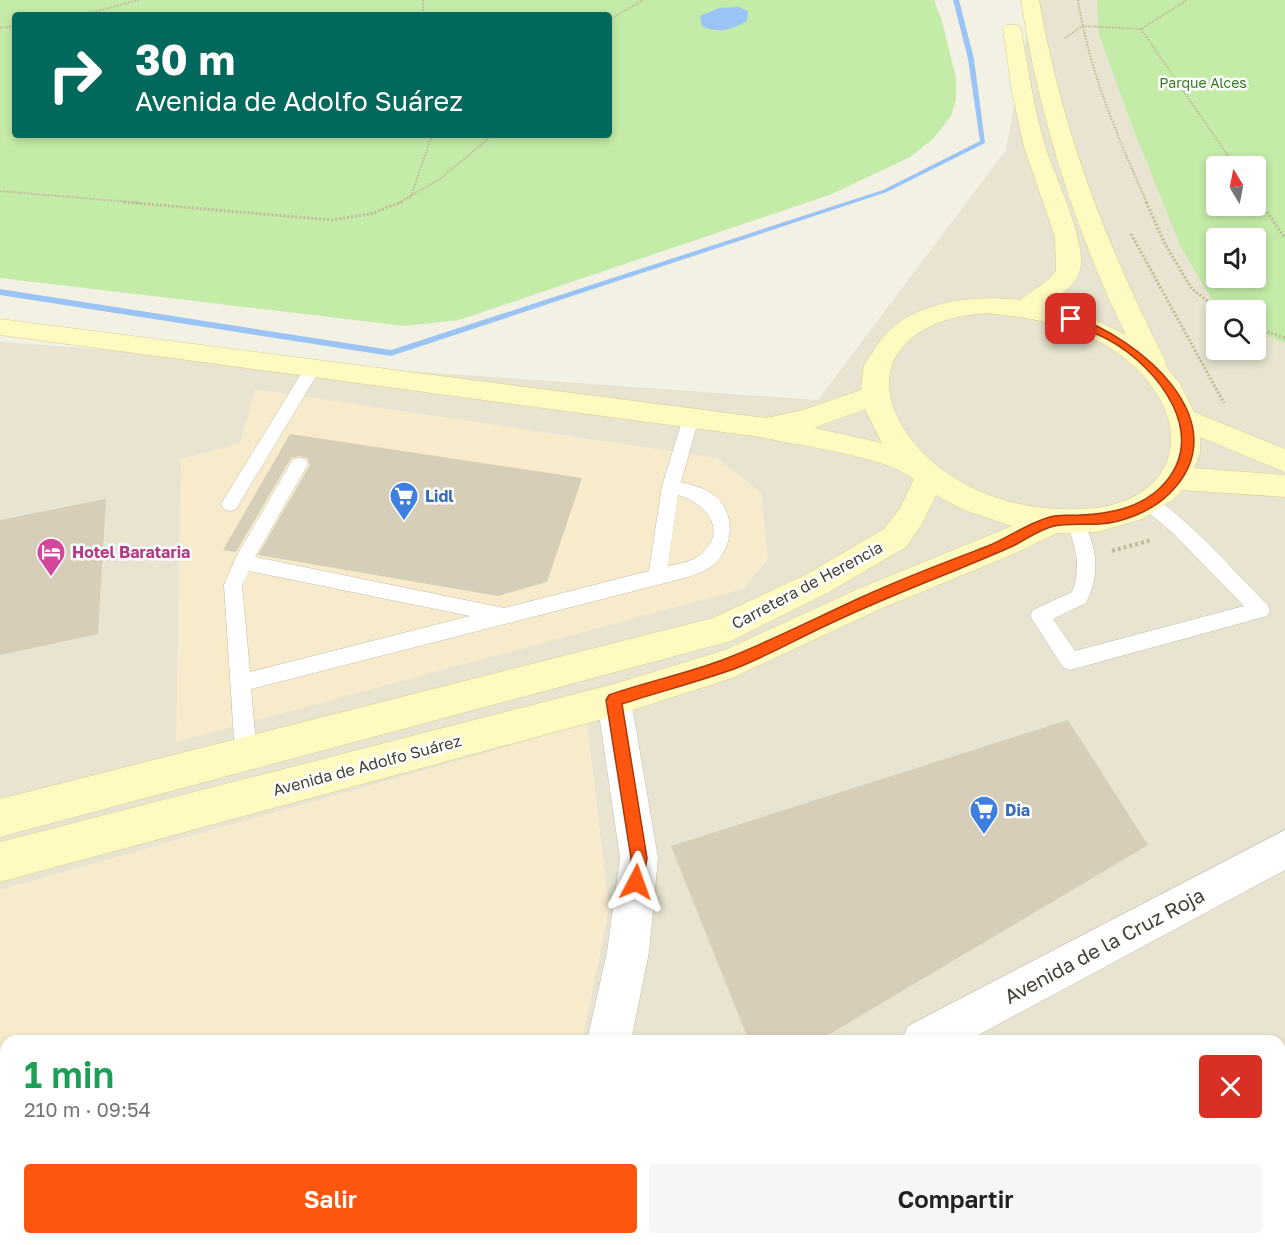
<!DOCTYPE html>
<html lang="es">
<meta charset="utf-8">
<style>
:root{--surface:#fff;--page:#f6f6f6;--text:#202124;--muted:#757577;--accent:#ff560f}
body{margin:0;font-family:"Golos Text",sans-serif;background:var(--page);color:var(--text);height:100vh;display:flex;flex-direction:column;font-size:22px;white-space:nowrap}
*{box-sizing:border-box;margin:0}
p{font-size:20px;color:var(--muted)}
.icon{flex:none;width:33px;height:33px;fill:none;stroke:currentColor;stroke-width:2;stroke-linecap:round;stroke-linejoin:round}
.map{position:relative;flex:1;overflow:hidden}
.drawer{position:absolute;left:0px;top:1035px;width:1286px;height:210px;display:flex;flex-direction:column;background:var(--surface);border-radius:18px 18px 0 0;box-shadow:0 3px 9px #0003}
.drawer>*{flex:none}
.guide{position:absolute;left:12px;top:12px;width:600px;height:126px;border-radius:6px;box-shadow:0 3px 9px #0003;background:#00695c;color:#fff;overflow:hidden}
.needle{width:39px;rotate:350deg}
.tools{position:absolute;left:1206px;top:156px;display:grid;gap:12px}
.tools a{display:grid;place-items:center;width:60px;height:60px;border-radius:6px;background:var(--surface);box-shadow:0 3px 9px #0003;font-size:30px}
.pin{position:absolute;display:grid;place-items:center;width:51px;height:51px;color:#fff;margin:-26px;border-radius:12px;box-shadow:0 3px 9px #0006}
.me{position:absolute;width:66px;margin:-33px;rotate:4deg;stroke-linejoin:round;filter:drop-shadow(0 0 4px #0008)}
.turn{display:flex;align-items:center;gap:21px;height:126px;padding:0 24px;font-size:27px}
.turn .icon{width:78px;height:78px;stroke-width:2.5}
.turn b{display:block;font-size:42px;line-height:51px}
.round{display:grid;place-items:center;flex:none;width:63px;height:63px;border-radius:6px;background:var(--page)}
.overview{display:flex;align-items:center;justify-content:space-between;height:102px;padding:0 24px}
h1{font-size:36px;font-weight:600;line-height:45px;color:#1e9e55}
.primary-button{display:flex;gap:12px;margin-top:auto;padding:12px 24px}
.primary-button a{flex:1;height:69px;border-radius:6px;background:var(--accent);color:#fff;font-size:24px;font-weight:600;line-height:69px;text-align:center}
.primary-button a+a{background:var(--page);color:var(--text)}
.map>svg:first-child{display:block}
</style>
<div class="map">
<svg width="1285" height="1245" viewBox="0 0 1285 1245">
<rect width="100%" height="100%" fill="#f3f1e3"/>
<path fill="#e8e4d1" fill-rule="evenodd" d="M 1033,0 L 1285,0 L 1285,1245 L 539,1245 L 540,1239 L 1280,1239 L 1280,1041 L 582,1041 L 609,908 L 587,725 L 0,890 L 0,342 L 818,400 L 1006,150 ZM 1216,166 L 1256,166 L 1256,206 L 1216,206 ZM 1216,238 L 1256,238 L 1256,278 L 1216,278 ZM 1216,310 L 1256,310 L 1256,350 L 1216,350 Z"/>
<path fill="#f7ebcc" d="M 255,389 L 717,458 L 761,493 L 768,559 L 743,589 L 176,742 L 181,459 L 240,443 Z
M 587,724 L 609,908 L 582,1041 L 6,1041 L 6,1239 L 540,1239 L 539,1245 L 0,1245 L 0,890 Z"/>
<path fill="#c4eba8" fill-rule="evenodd" d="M 0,0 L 934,0 L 942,21 L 956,78 L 956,99 L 951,116 L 933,139 L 910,157 L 832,194 L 459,320 L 405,326 L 0,278 ZM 15,15 L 609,15 L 609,135 L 15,135 Z
M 1097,0 L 1285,0 L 1285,343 L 1256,331 L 1256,310 L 1225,310 L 1214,303 L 1181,247 L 1133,128 L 1099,34 ZM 1216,166 L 1256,166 L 1256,206 L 1216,206 ZM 1216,238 L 1256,238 L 1256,278 L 1216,278 Z"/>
<path fill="#9ac3f6" d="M 738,7 L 748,11 L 747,21 C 731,30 719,34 702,26 L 700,16 L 719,8 Z"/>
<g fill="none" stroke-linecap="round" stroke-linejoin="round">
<path fill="#9ac3f6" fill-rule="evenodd" d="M 953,0 L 959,0 L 974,59 L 985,143 L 887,192 L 391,356 L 0,295 L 0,289 L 391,350 L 883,190 L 980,141 L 968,59 Z"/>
</g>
<path fill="#d6ceb8" d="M 290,434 L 582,478 L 547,582 L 498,596 L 258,555 L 310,465 L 307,458 L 299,456 L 291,458 L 236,552 L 223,550 Z
M 106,499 L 98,634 L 0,655 L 0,520 Z
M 1068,720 L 1148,845 L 818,1041 L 749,1041 L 671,846 Z"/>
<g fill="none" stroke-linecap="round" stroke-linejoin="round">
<g stroke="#c2bda8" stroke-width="1">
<path id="lane" d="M 313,363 L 319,364 L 321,368 L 236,509 L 230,511 L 224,509 L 221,504 L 224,499 L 307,364 Z
M 691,412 L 697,414 L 699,418 L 681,482 C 693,485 705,488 715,496 C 737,514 733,550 712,566 C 700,575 683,578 669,582 L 251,689 L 257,754 L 254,761 L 246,764 L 238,761 L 235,754 L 224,585 L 236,557 L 293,459 L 299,458 L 305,459 L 308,464 L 255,557 L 504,608 L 649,571 L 662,486 L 683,418 L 685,414 ZM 678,495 C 707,503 729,532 700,555 C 691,562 679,564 668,566 ZM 249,571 L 470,616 L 250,672 L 242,585 Z
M 1149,496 C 1176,505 1243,581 1267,604 L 1270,610 L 1267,616 L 1070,670 L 1063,667 L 1030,616 L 1033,610 L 1072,592 C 1082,566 1076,547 1066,522 L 1069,517 L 1075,515 L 1081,517 C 1097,547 1101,572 1086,603 L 1053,619 L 1075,651 L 1244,606 L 1172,532 L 1143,508 L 1140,503 L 1143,498 Z"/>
</g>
<g stroke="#c2bda8" stroke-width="1">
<path id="street" d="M 614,684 L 626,689 L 631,700 L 658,858 L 649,952 L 631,1041 L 587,1041 L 607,952 L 620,858 L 597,700 L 602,689 Z
M 1285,830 L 1285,870 L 967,1041 L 901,1041 L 908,1026 Z
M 1285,1058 L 1285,1103 L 1280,1105 L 1280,1060 Z
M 543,1239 L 591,1239 L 590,1245 L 542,1245 Z
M 594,1239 L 647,1239 L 645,1245 L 592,1245 Z
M 1070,1239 L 1118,1239 L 1117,1245 L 1069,1245 Z"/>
</g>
<g stroke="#d7cf8f" stroke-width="1">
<path id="secondary" d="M 1021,0 L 1039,0 C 1062,131 1106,244 1166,362 L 1165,365 L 1180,384 L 1194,412 L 1285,449 L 1285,472 L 1200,437 L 1200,454 L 1194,468 L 1285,475 L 1285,497 L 1182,490 L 1174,499 L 1142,519 L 1098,532 L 1057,533 L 1009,556 L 880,609 L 732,678 L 614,716 L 0,882 L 0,842 L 614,684 L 725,650 L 858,589 L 1012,526 L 964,510 L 936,495 L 922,524 L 906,547 L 829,592 L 731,641 L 0,837 L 0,799 L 713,618 L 807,574 L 884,529 L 900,508 L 914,479 C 889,457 796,445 760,437 L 0,335 L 0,319 L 766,418 L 803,410 L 861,390 C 862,382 862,373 864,366 C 866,361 871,355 874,350 C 902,302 969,294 1020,300 L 1049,279 L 1056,271 L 1055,237 L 1024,147 L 1012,92 L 1003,29 L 1006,25 L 1018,25 L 1021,29 C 1028,68 1034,108 1045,146 C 1054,175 1090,247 1079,273 C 1074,287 1057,297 1046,305 L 1094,319 L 1126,335 C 1074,228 1039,117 1021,0 ZM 986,313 C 1037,318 1089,327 1129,362 C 1200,423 1179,505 1082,509 C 1033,511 984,500 944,471 C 892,434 857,360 933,325 C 950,317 968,315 986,313 ZM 865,409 L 882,443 L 815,428 L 816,427 Z"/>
</g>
<path stroke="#c2b996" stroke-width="2" stroke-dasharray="1.5 1.5" stroke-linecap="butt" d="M 423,0 L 423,15
M 1078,0 C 1089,71 1118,138 1147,203
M 82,15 L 139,0
M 609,20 L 643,0
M 0,28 L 15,26
M 1141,29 L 1235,166
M 1065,38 L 1082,26 L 1141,29 L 1187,0
M 0,191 L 141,203
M 1256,196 L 1261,203
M 410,199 L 432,135
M 399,203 L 441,178 L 493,135"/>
<path stroke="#c2b996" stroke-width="3" stroke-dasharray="2 2" stroke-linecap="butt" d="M 124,202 L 332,220 L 370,214 L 402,202
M 1146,202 L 1165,244 L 1192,289 L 1219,310
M 1260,202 L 1285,238
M 1131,234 L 1224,403
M 1256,328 L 1285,338"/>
<path stroke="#c2b996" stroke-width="4" stroke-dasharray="3 3" stroke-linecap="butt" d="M 1112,551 L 1151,540"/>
<use href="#lane" fill="#fff" fill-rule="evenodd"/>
<use href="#street" fill="#fff" fill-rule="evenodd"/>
<use href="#secondary" fill="#fff9c2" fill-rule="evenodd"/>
</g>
<path fill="#ff560f" stroke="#a6380a" stroke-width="1.5" d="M 1071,316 C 1138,336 1242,423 1169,494 C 1152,511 1122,523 1099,524 C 1085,525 1068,523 1054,526 C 1041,529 1028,538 1017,544 C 996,554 975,562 954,571 C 911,588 867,606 825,626 C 795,640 765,657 734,669 C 697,682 659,692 622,704 L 647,858 L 642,888 L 636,890 L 631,888 L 628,882 L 631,858 L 606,700 L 609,695 C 648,681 691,673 730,657 C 775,639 818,617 862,597 C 903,578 946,562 988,546 C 1009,537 1028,523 1050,517 C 1059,514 1071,516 1081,515 C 1109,514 1140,508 1161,487 C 1212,436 1158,367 1109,340 C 1096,333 1081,328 1067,322 L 1066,319 Z"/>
<defs>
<g id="supermarket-pin" transform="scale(1.5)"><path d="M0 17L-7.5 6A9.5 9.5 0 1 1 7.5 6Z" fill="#3f7fe0" stroke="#fff"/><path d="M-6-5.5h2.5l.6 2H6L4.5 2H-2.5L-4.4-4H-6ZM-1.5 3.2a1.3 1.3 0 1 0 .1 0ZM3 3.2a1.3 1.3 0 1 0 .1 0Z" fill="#fff"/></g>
<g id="hotel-pin" transform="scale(1.5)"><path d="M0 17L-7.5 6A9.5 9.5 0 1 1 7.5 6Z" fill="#d1479c" stroke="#fff"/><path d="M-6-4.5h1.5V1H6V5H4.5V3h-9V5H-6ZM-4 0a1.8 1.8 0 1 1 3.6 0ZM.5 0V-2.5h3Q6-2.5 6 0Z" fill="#fff"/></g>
</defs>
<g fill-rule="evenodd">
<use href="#supermarket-pin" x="404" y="496"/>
<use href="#hotel-pin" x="51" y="552"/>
<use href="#supermarket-pin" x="984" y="810"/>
</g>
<g text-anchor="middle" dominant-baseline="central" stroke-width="5" stroke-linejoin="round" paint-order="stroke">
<g font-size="14" fill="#377b22" stroke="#fff">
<text x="1203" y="82">Parque Alces</text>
</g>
<g font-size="16" font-weight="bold" fill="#366cbe" stroke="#fff" text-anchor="start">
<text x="425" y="496">Lidl</text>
<text x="1005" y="810">Dia</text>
</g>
<g font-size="16" font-weight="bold" fill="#b23c85" stroke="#fff" text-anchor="start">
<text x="72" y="552">Hotel Barataria</text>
</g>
<g font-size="16" fill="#464133" stroke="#fff">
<text transform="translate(807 585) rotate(-28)">Carretera de Herencia</text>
<text transform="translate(367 765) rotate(-15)">Avenida de Adolfo Suárez</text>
</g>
<g font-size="20" fill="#464133" stroke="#fff">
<text transform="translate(1104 945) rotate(-28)">Avenida de la Cruz Roja</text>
</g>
</g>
</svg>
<div class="tools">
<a><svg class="needle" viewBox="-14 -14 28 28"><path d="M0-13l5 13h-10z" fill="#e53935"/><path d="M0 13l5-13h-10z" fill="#757577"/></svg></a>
<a><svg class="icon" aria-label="sound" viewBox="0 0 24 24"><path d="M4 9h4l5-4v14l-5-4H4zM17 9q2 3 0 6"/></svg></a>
<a><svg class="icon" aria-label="search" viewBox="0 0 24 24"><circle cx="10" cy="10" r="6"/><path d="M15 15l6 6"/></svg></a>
</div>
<div class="pin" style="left:1071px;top:319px;background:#d93025"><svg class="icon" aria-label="arrive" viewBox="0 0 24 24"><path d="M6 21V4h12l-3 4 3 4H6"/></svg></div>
<svg class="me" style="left:636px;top:882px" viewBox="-20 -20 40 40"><path d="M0-17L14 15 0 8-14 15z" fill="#ff560f" stroke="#fff" stroke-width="4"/></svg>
<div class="guide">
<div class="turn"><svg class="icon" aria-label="right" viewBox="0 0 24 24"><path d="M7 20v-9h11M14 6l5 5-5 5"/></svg><div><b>30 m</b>Avenida de Adolfo Suárez</div></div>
</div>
<section class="drawer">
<div class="overview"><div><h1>1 min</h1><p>210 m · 09:54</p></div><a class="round" style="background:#d93025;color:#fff"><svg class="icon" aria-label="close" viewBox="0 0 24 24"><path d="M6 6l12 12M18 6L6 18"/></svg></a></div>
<div class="primary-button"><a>Salir</a><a>Compartir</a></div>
</section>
</div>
